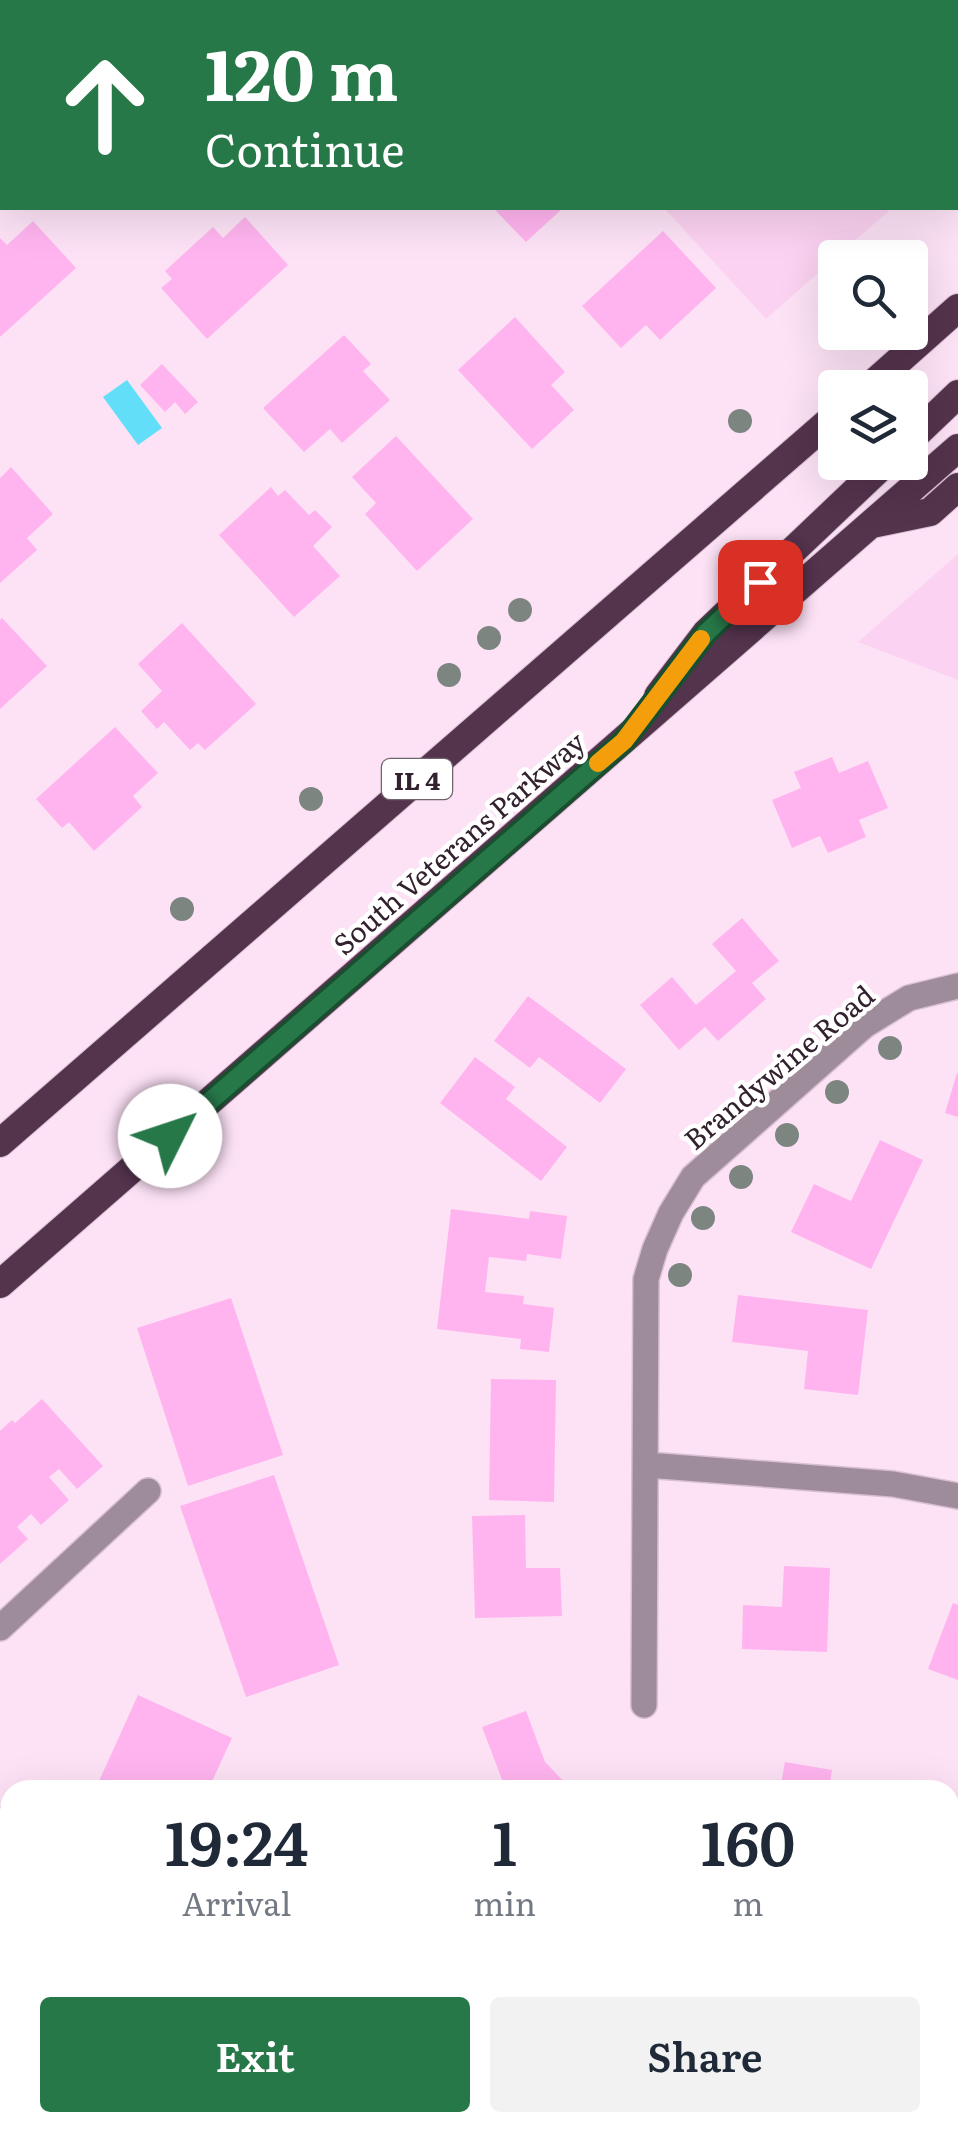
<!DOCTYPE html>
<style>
:root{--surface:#fff;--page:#f2f2f3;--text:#1f2937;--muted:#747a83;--accent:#277849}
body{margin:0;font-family:Literata,serif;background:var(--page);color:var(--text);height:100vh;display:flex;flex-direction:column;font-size:38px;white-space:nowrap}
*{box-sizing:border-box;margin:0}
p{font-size:32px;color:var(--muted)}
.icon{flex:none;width:55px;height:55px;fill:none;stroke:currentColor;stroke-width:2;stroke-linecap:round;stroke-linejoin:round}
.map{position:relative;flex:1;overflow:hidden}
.panel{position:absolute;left:0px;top:1780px;width:960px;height:352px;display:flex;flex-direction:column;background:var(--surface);border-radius:30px 30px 0 0;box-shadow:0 10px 40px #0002}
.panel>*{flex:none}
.guide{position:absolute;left:0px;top:0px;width:960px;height:210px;box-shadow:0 10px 40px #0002;background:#277849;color:#fff;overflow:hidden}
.tools{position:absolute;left:818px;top:240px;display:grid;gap:20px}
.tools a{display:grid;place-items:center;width:110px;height:110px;border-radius:10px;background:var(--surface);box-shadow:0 10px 40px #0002;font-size:50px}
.pin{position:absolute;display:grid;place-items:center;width:85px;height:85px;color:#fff;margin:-42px;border-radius:20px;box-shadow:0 5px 15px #0006}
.me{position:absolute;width:110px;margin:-55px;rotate:49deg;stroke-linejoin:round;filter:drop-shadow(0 0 8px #0008)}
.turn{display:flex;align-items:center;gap:35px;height:210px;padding:0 40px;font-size:45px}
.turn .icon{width:130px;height:130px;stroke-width:2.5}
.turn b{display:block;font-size:70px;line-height:85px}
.eta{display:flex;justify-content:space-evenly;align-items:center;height:170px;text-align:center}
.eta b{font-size:60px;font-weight:600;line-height:70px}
.action{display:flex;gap:20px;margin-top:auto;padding:20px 40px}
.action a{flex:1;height:115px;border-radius:10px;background:var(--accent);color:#fff;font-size:40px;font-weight:600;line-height:115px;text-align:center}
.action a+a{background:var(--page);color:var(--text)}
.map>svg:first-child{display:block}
</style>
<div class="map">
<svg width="958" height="2131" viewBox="0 0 958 2131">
<rect width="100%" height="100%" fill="#fde2f6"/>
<path fill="#fbd2f1" d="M 473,0 L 958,0 L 958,149 L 958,2 Z
M 664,208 L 892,208 L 766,319 Z
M 958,554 L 958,680 L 858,642 Z"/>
<path fill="#63def9" d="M 127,380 L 162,428 L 138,445 L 103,397 Z"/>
<path fill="#ffb4ef" d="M 499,208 L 563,208 L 526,242 L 496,211 Z
M 245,217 L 288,265 L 207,339 L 161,288 L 172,279 L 165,271 L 213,227 L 223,238 Z
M 33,221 L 76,268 L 0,337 L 0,238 L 7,245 Z
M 663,231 L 716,288 L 660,340 L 646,325 L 621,348 L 582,306 Z
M 515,317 L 565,372 L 551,385 L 574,410 L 532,449 L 458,370 Z
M 344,335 L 371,364 L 363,371 L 390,400 L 342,443 L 330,429 L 304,452 L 263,408 Z
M 162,364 L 198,402 L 185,414 L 175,402 L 165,412 L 140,385 Z
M 396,436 L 473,519 L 417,571 L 365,514 L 376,503 L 352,477 Z
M 11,467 L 53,514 L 27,538 L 37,550 L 0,583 L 0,478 Z
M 271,487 L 278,496 L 285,490 L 309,515 L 315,510 L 332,527 L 313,546 L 340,576 L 294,617 L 219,535 Z
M 2,618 L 47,666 L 0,709 L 0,620 Z
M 182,623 L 256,704 L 205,750 L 198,743 L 190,750 L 164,722 L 157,729 L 141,711 L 162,691 L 138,664 Z
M 115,727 L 158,773 L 133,796 L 142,807 L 94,851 L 69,822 L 62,828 L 36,799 Z
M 832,757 L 839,773 L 868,761 L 888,808 L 859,820 L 866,837 L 828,853 L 820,836 L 792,848 L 772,800 L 801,788 L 794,772 Z
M 742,918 L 779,961 L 752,983 L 766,999 L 718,1041 L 705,1027 L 679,1050 L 640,1005 L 672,977 L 696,1005 L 736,971 L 712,944 Z
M 528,996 L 626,1069 L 600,1103 L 539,1057 L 530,1068 L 494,1041 Z
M 475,1057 L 515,1087 L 506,1099 L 567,1147 L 541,1181 L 440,1103 Z
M 957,1073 L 958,1073 L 958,1117 L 945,1113 Z
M 880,1140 L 923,1160 L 871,1269 L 791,1232 L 814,1184 L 851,1201 Z
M 451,1209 L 529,1219 L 530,1211 L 567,1216 L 561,1259 L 527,1254 L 526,1261 L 489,1257 L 485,1292 L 524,1296 L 523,1304 L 554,1308 L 549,1352 L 520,1349 L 521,1339 L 437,1329 Z
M 738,1295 L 868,1310 L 858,1395 L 804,1389 L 808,1351 L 732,1342 Z
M 231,1298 L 283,1455 L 188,1486 L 137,1328 Z
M 491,1379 L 556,1380 L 554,1502 L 489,1500 Z
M 42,1399 L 103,1466 L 77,1489 L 59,1469 L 49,1477 L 69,1500 L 41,1525 L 31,1514 L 17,1527 L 28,1539 L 0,1564 L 0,1431 L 12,1420 L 15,1423 Z
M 274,1475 L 339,1665 L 246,1697 L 180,1506 Z
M 525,1515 L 526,1568 L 560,1568 L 562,1616 L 475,1618 L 472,1516 Z
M 784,1566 L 830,1568 L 827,1652 L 742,1649 L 743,1605 L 782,1607 Z
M 953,1603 L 958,1605 L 958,1680 L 928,1669 Z
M 138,1695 L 232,1738 L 208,1790 L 95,1790 Z
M 526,1711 L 545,1762 L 572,1790 L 506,1790 L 482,1727 Z
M 785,1762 L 832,1770 L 829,1790 L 780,1790 Z
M 0,2001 L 10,2013 L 10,2089 L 0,2097 Z
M 120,2122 L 252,2122 L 260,2131 L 128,2131 Z
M 408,2122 L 510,2122 L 510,2131 L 408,2131 Z"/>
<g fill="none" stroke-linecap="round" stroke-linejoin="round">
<g stroke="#d8bfd2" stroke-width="28">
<path id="minor" d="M 132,2 L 136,0
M 0,76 L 2,75
M 647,1465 L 893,1484 L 958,1496
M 0,1628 L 148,1491
M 644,1705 L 646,1279 L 655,1249 L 671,1213 L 693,1177 L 865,1025 L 909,998 L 958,986
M 0,1819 L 10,1841
M 0,1939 L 10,1936
M 331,2122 L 336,2131"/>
</g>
<g stroke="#d8bfd2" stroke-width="30">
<path id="trunk" d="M 868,388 L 958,308
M 910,440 L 958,394
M 872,524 L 930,512 L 958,487
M 658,696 L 706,633 L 886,462
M 0,1143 L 835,416
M 0,1284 L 958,448"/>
</g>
<use href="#minor" stroke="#9f8c9a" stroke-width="25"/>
<use href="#trunk" stroke="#54334d" stroke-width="28"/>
</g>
<g fill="#7d8581">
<circle cx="740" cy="421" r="12"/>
<circle cx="520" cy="610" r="12"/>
<circle cx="489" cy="638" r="12"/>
<circle cx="449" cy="675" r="12"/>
<circle cx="311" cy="799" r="12"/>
<circle cx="182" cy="909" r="12"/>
<circle cx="890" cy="1048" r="12"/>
<circle cx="837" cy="1092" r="12"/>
<circle cx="787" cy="1135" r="12"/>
<circle cx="741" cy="1177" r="12"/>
<circle cx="703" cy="1218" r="12"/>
<circle cx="680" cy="1275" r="12"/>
</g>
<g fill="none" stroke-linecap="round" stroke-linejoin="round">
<g stroke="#194e2f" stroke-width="25">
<path id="route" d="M 170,1136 L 624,741 L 706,633 L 760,582"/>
</g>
<use href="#route" stroke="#277849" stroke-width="18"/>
<path stroke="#f59e0b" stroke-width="18" d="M 598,763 L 624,741 L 701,639"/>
</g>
<g text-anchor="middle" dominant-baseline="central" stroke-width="9" stroke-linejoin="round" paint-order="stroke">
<rect fill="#fff" stroke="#70646d" stroke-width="2.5" x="382" y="759" width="70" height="40" rx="8"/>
<g font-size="25" font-weight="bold" fill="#32212e">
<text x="417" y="779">IL 4</text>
</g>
<g font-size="28" fill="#32212e" stroke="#fff">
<text transform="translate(458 842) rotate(-41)">South Veterans Parkway</text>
<text transform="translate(778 1066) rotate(-40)">Brandywine Road</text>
</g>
</g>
</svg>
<div class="tools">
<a><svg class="icon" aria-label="search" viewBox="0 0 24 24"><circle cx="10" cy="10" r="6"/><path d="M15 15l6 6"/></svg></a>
<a><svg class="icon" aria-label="layers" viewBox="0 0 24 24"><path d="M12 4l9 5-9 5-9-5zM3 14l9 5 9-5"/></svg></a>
</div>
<div class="pin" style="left:760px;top:582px;background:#d93025"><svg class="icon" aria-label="arrive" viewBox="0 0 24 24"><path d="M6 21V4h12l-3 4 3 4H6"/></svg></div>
<svg class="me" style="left:170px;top:1136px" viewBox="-20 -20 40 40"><circle r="19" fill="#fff"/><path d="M0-13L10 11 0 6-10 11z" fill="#277849"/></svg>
<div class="guide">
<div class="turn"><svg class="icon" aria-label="ahead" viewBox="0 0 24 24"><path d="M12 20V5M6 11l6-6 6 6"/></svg><div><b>120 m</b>Continue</div></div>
</div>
<section class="panel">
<div class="eta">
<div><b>19:24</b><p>Arrival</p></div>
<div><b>1</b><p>min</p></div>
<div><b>160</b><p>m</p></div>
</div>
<div class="action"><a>Exit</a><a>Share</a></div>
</section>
</div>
